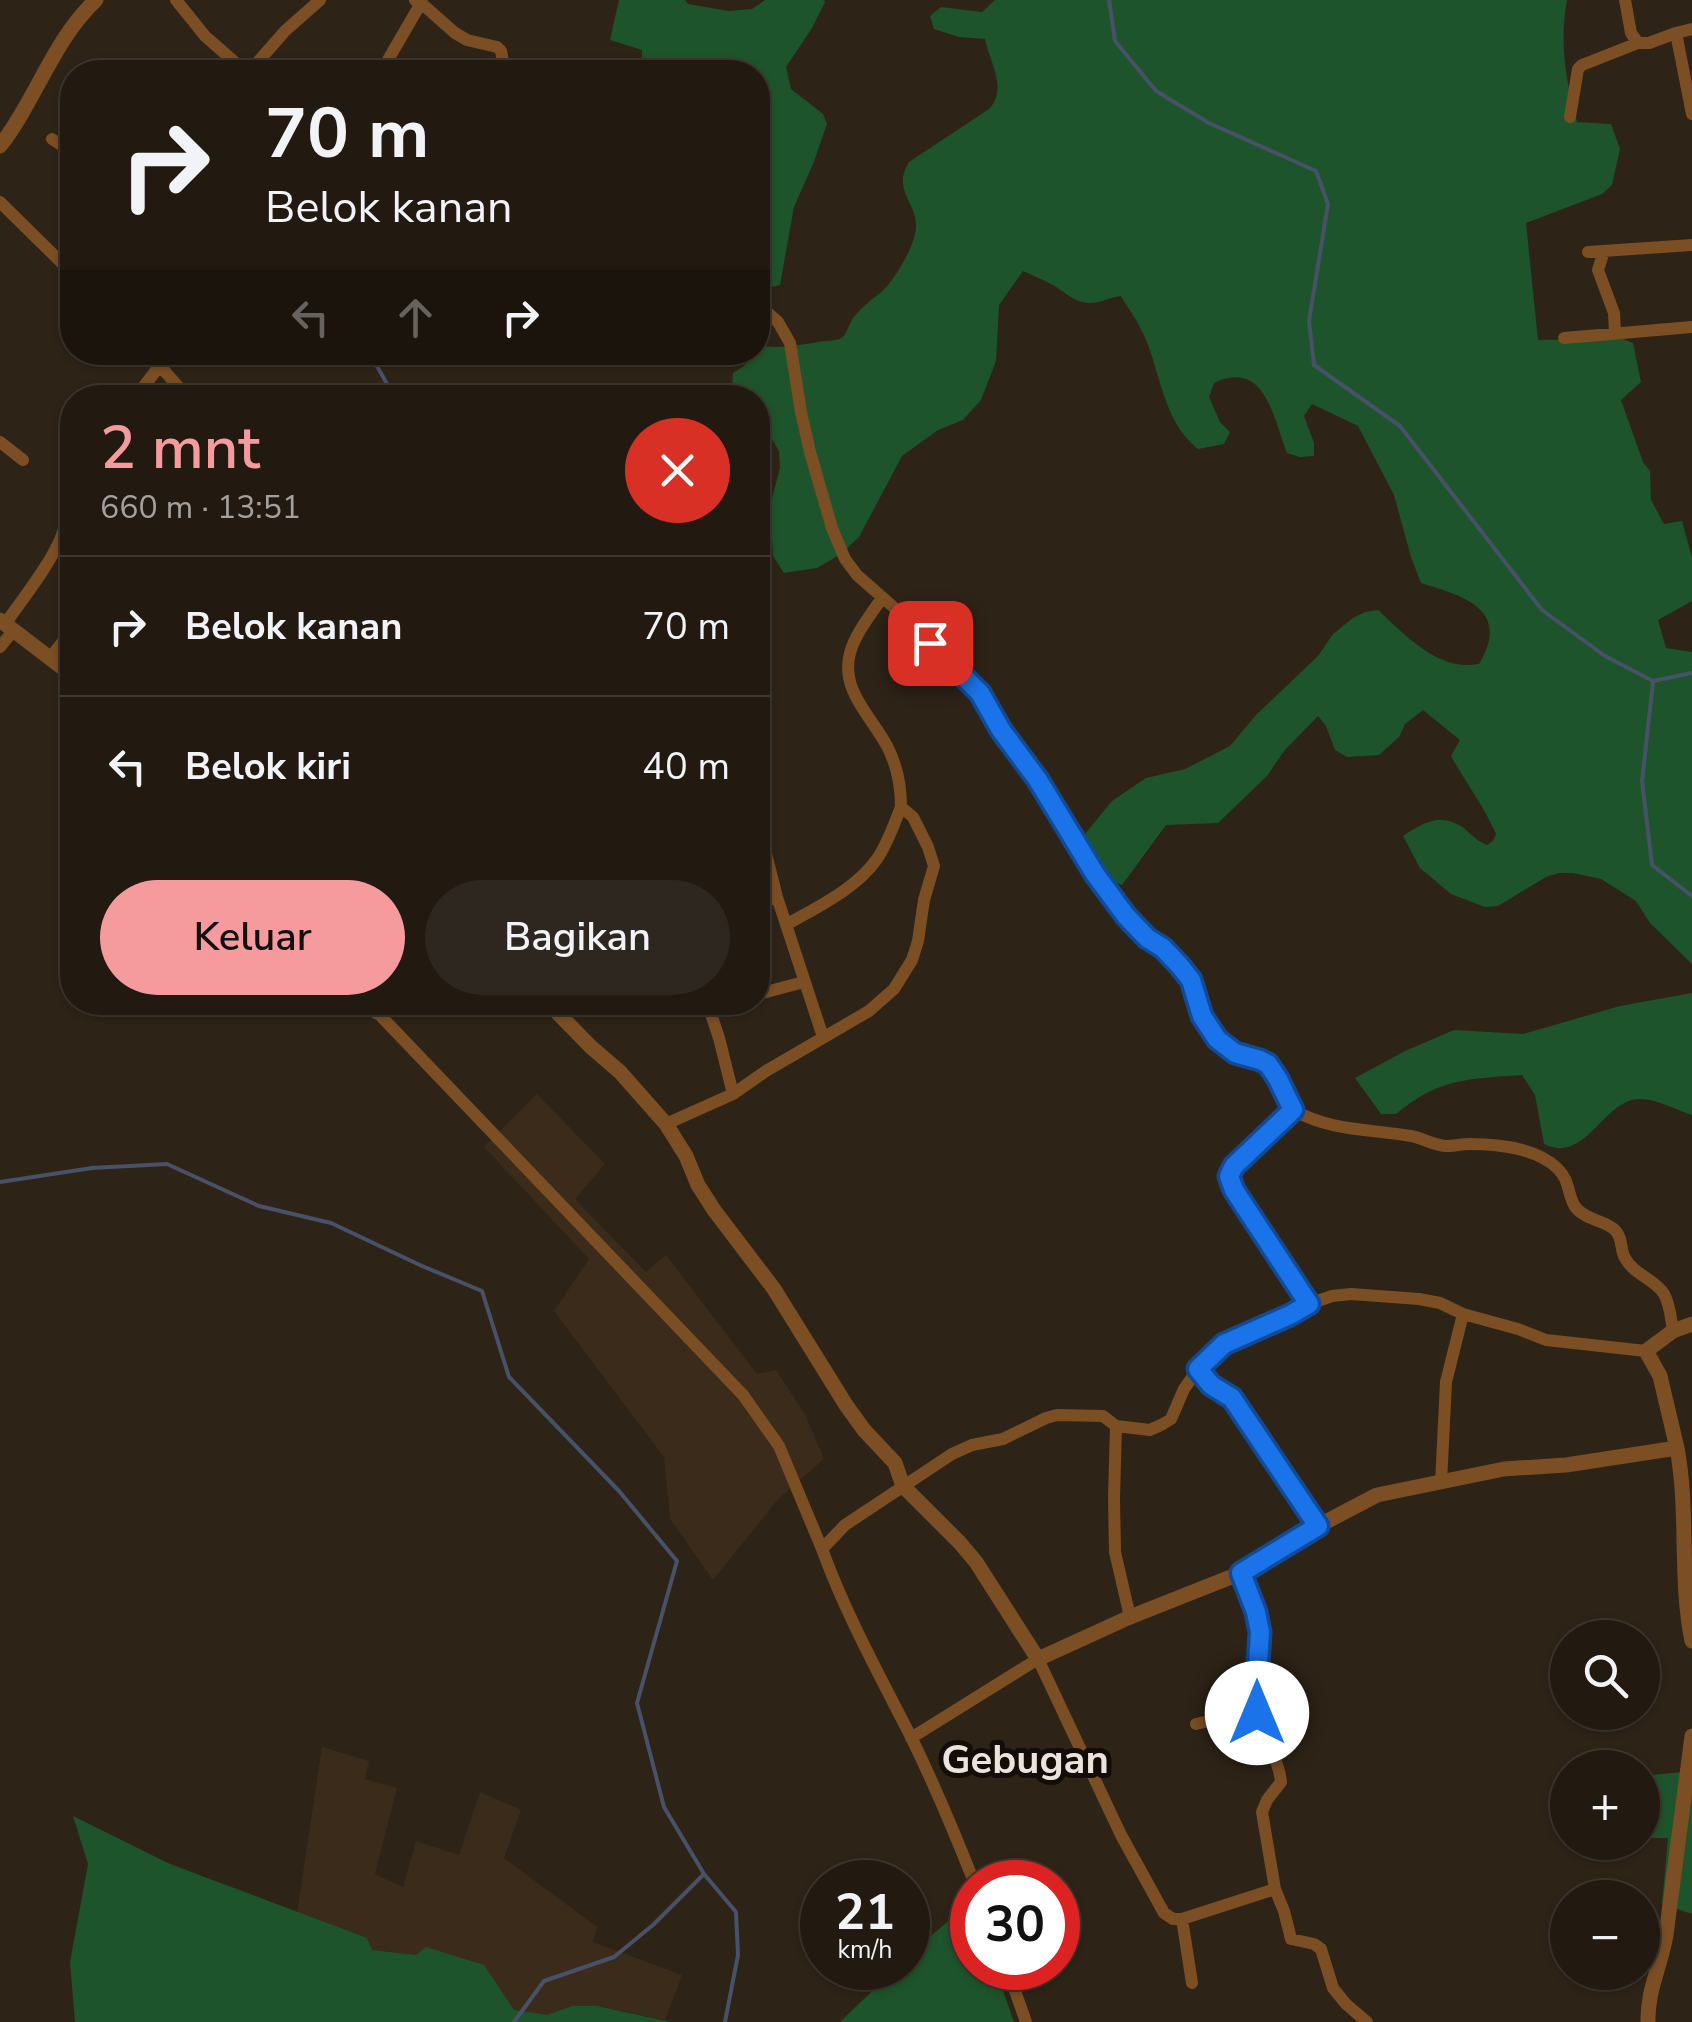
<!DOCTYPE html>
<html lang="id">
<meta charset="utf-8">
<style>
:root{--surface:#221a11;--page:#2e271f;--text:#f1f3f6;--muted:#a2a19f;--line:#3f3831;--accent:#f59b9e}
body{margin:0;font-family:"Nunito Sans",sans-serif;background:var(--page);color:var(--text);height:100vh;display:flex;flex-direction:column;font-size:38px;white-space:nowrap}
*{box-sizing:border-box;margin:0}
p{font-size:32px;color:var(--muted)}
.icon{flex:none;width:55px;height:55px;fill:none;stroke:currentColor;stroke-width:2;stroke-linecap:round;stroke-linejoin:round}
.map{position:relative;flex:1;overflow:hidden}
.details{position:absolute;left:60px;top:385px;width:710px;height:630px;display:flex;flex-direction:column;background:var(--surface);border-radius:40px;box-shadow:0 2px 8px #0004,0 0 0 2px var(--line)}
.details>*{flex:none}
.guide{position:absolute;left:60px;top:60px;width:710px;height:305px;border-radius:40px;box-shadow:0 2px 8px #0004,0 0 0 2px var(--line);background:#221a11;color:var(--text);overflow:hidden}
.buttons{position:absolute;left:1550px;top:1620px;display:grid;gap:20px}
.buttons a{display:grid;place-items:center;width:110px;height:110px;border-radius:50%;background:var(--surface);box-shadow:0 2px 8px #0004,0 0 0 2px var(--line);font-size:50px}
.speed{position:absolute;left:800px;top:1860px;display:flex;gap:20px;font-size:50px;font-weight:700;text-align:center}
.speed>*{display:grid;place-content:center;width:130px;height:130px;border-radius:50%;background:var(--surface);box-shadow:0 2px 8px #0004,0 0 0 2px var(--line);line-height:1}
.speed small{font-size:25px;font-weight:400}
.speed .limit{border:15px solid #d22;background:#fff;color:#111}
.pin{position:absolute;display:grid;place-items:center;width:85px;height:85px;color:#fff;margin:-42px;border-radius:20px;box-shadow:0 5px 15px #0006}
.me{position:absolute;width:110px;margin:-55px;rotate:0deg;stroke-linejoin:round;filter:drop-shadow(0 0 8px #0008)}
.turn{display:flex;align-items:center;gap:35px;height:210px;padding:0 40px;font-size:45px}
.turn .icon{width:130px;height:130px;stroke-width:2.5}
.turn b{display:block;font-size:70px;line-height:85px}
.lanes{display:flex;align-items:center;height:95px;padding:0 40px;background:#0003;justify-content:center;gap:50px;direction:ltr}
.lanes .off{opacity:.35}
.round{display:grid;place-items:center;flex:none;width:105px;height:105px;border-radius:52px;background:var(--page)}
.overview{display:flex;align-items:center;justify-content:space-between;height:170px;padding:0 40px}
h1{font-size:60px;font-weight:600;line-height:75px;color:var(--accent)}
.primary-button{display:flex;gap:20px;margin-top:auto;padding:20px 40px}
.primary-button a{flex:1;height:115px;border-radius:60px;background:var(--accent);color:#111;font-size:40px;font-weight:600;line-height:115px;text-align:center}
.primary-button a+a{background:var(--page);color:var(--text)}
ul{padding:0;list-style:none}
li{display:flex;align-items:center;gap:30px;height:140px;padding:0 40px;border-top:2px solid var(--line)}
li div{flex:1}
li b{display:block;font-size:38px}
li em{font-style:normal}
.map>svg:first-child{display:block}
</style>
<div class="map">
<svg width="1692" height="2022" viewBox="0 0 1692 2022">
<rect width="100%" height="100%" fill="#2e2317"/>
<path fill="#3b2b1b" d="M 537,1094 L 605,1164 L 575,1199 L 646,1272 L 666,1255 L 757,1374 L 776,1370 L 805,1414 L 824,1459 L 780,1497 L 713,1580 L 670,1519 L 664,1457 L 554,1311 L 589,1259 L 484,1147 Z
M 322,1747 L 369,1761 L 365,1779 L 397,1788 L 375,1874 L 403,1887 L 416,1841 L 459,1855 L 480,1792 L 521,1810 L 504,1858 L 597,1927 L 593,1942 L 682,1975 L 665,2020 L 597,2006 L 572,2006 L 547,2016 L 514,2010 L 504,1996 L 416,1955 L 371,1950 L 297,1913 Z"/>
<path fill="#1e542b" d="M 619,0 L 685,0 L 688,4 L 729,11 L 752,9 L 765,0 L 824,0 L 825,2 L 812,28 L 786,67 L 791,89 L 823,114 L 827,124 L 813,164 L 794,207 L 780,285 L 773,287 L 761,267 L 772,228 L 769,211 L 758,207 L 758,72 L 695,72 L 694,70 L 669,66 L 666,72 L 641,72 L 642,50 L 610,40 Z
M 995,0 L 1567,0 C 1559,42 1566,82 1577,122 L 1611,124 L 1620,149 L 1612,185 L 1602,194 L 1526,223 L 1538,340 L 1621,338 L 1633,343 L 1641,382 L 1621,400 L 1643,462 L 1650,471 L 1651,500 L 1664,524 L 1682,521 L 1692,558 L 1692,601 L 1658,620 L 1666,648 L 1692,652 L 1692,964 L 1650,923 L 1636,901 L 1601,879 L 1573,873 L 1559,873 L 1546,877 L 1498,906 L 1485,907 L 1451,894 L 1420,868 L 1403,836 C 1420,825 1437,813 1459,825 C 1469,830 1472,839 1487,845 L 1493,841 L 1496,834 C 1484,806 1466,783 1451,756 L 1460,740 L 1423,710 L 1405,724 L 1399,737 L 1379,755 L 1347,757 L 1335,750 L 1326,726 L 1318,716 L 1284,751 L 1267,776 L 1218,823 L 1166,825 L 1122,885 C 1098,876 1092,858 1085,834 L 1112,801 L 1146,778 L 1185,769 L 1230,746 L 1256,715 L 1318,656 L 1333,634 L 1353,618 L 1365,612 L 1378,610 C 1405,635 1439,672 1479,664 C 1512,609 1463,596 1421,583 L 1411,557 L 1394,495 L 1358,426 L 1312,404 L 1304,416 L 1314,443 L 1314,456 L 1300,457 L 1287,453 C 1273,417 1265,359 1214,383 L 1209,397 L 1220,422 L 1230,432 L 1224,444 L 1198,449 C 1161,420 1161,368 1141,329 C 1136,318 1127,307 1121,296 C 1110,297 1099,304 1089,303 C 1073,302 1065,292 1053,285 C 1043,280 1033,275 1023,271 L 999,305 L 996,361 L 981,400 L 963,420 L 938,430 L 902,456 L 859,537 L 841,554 L 817,568 L 784,573 L 773,556 L 771,519 L 771,502 L 780,468 L 779,451 L 758,415 L 758,398 L 738,397 L 732,386 L 733,373 L 744,366 L 763,346 C 785,349 803,344 825,341 C 828,341 837,340 840,339 C 847,335 848,326 852,320 C 859,309 870,301 880,293 C 893,283 912,250 915,234 C 922,204 890,193 909,162 L 989,109 C 1008,89 990,63 985,39 L 959,37 L 934,29 L 930,16 L 941,7 L 982,12 Z
M 1692,993 L 1692,1115 C 1676,1110 1655,1098 1638,1099 C 1603,1101 1586,1164 1544,1144 L 1535,1095 L 1522,1075 C 1468,1079 1439,1078 1396,1114 L 1381,1114 L 1355,1078 L 1405,1051 L 1454,1030 L 1523,1034 L 1620,1006 Z
M 1692,1771 L 1692,1914 L 1662,1904 L 1668,1838 L 1643,1838 L 1642,1776 Z
M 73,1816 L 170,1864 L 367,1938 L 372,1950 L 416,1955 L 426,1947 L 484,1965 L 514,2010 L 547,2015 L 572,2006 L 597,2006 L 671,2022 L 75,2022 L 70,1962 L 88,1864 Z
M 970,1902 L 972,1908 L 972,1968 L 995,1968 L 1014,2022 L 840,2022 L 896,1968 L 908,1968 L 908,1956 Z"/>
<g fill="none" stroke-linecap="round" stroke-linejoin="round">
<path stroke="#475167" stroke-width="4" d="M 1109,0 L 1115,41 L 1156,91 L 1209,123 L 1316,171 L 1328,204 L 1309,321 L 1314,365 L 1400,426 L 1542,610 L 1605,656 L 1653,681 L 1692,673
M 369,352 L 395,398
M 1653,682 L 1642,781 L 1652,865 L 1692,896
M 0,1182 L 92,1168 L 167,1164 L 259,1206 L 331,1223 L 422,1266 L 482,1291 L 509,1377 L 619,1491 L 677,1561 L 637,1703 L 664,1807 L 704,1874 L 736,1912 L 738,1955 L 725,2022
M 514,2022 L 544,1981 L 614,1957 L 653,1925 L 704,1874"/>
<path stroke="#7c4e23" stroke-width="12" d="M 176,0 L 205,36 L 246,72
M 1625,0 L 1631,33 L 1638,43 L 1649,43 L 1676,33
M 421,3 L 455,33 L 467,40 L 497,47 L 501,51 L 505,72
M 1692,29 L 1676,33 L 1692,114
M 249,72 L 285,31 L 320,0
M 381,72 L 421,3 L 415,0
M 1570,117 L 1578,69 L 1582,65 L 1638,43
M 52,139 L 72,152
M 0,202 L 72,273
M 1604,251 L 1598,270 L 1614,313 L 1615,333
M 1588,252 L 1692,245
M 758,304 L 778,322 L 790,343 L 801,412 L 810,452 L 832,528 L 845,559 L 857,575 L 915,626 L 980,693 L 1001,730 L 1039,780 L 1095,874 L 1126,916 L 1147,937 L 1163,948 L 1191,981 L 1202,1016 L 1217,1039 L 1235,1053 L 1260,1060 L 1268,1064 L 1278,1079 L 1293,1110 L 1234,1166 L 1229,1176 L 1234,1190 L 1309,1304
M 1564,338 L 1692,327
M 148,352 L 188,398
M 135,398 L 170,352
M 0,442 L 23,460
M 5,624 C 22,600 52,562 62,535 C 70,515 59,502 72,480
M 0,647 L 13,631
M 50,658 L 72,630
M 758,822 L 777,897 L 823,1037
M 758,904 L 777,897
M 786,925 C 817,907 856,889 877,859 C 888,843 894,824 901,807
M 758,994 L 804,982
M 707,1002 L 719,1038 L 733,1094
M 709,1008 L 729,1002
M 377,1012 L 743,1395 L 779,1446 L 822,1549
M 1293,1110 C 1330,1131 1370,1129 1411,1136 C 1423,1138 1435,1146 1447,1146 C 1455,1146 1462,1144 1470,1144 C 1497,1144 1536,1148 1557,1168 C 1571,1181 1567,1196 1576,1208 C 1587,1221 1605,1220 1615,1230 C 1623,1238 1620,1250 1625,1258 C 1634,1275 1655,1279 1664,1294 C 1670,1304 1671,1319 1673,1331
M 666,1124 L 733,1094 L 766,1071 L 869,1011 L 894,989 L 912,960 L 918,941 L 924,900 L 934,866 L 928,847 L 913,817 L 901,807 C 901,786 897,765 887,746 C 871,716 840,690 850,653 C 855,634 871,614 882,598
M 1198,1369 L 1211,1385 L 1232,1398 L 1318,1526
M 1116,1426 L 1114,1498 L 1115,1552 L 1130,1617
M 1441,1483 L 1446,1382 L 1463,1314
M 1241,1573 C 1248,1593 1259,1613 1260,1634 C 1261,1661 1252,1687 1257,1714 C 1262,1738 1279,1758 1281,1782 L 1267,1800 L 1262,1812 L 1275,1889 L 1284,1911 L 1291,1939 L 1314,1944 L 1321,1949 L 1333,1988 L 1346,2004 L 1367,2022
M 1196,1724 L 1217,1719 L 1258,1717
M 911,1738 L 1038,1659 L 1121,1835 L 1164,1913 L 1173,1919 L 1182,1919 L 1275,1889
M 974,1882 C 955,1834 935,1786 912,1739 C 880,1676 846,1615 822,1549 L 845,1525 L 952,1454 L 972,1445 L 1003,1439 L 1046,1418 L 1057,1415 L 1103,1416 L 1116,1426 L 1150,1430 L 1163,1424 L 1171,1419 L 1184,1389 L 1198,1369 L 1224,1344 L 1290,1315 L 1309,1304 L 1332,1296 L 1351,1294 L 1419,1299 L 1440,1303 L 1463,1314 L 1518,1329 L 1546,1340 L 1646,1351
M 1182,1919 L 1192,1983
M 1007,1968 L 1026,2022"/>
<path stroke="#7c4e23" stroke-width="15" d="M 0,146 C 36,100 53,40 96,0
M 0,620 L 72,675
M 370,1002 L 377,1012 L 395,1002
M 547,1002 L 591,1047 L 620,1072 L 666,1124 L 686,1156 L 698,1185 L 714,1210 L 774,1289 L 846,1405 L 864,1430 L 895,1463 L 903,1486 L 960,1543 L 976,1562 L 1038,1659 L 1130,1617 L 1241,1573 L 1318,1526 L 1377,1495 L 1504,1469 L 1566,1465 L 1677,1448 C 1689,1512 1679,1578 1692,1641
M 1677,1448 L 1660,1376 L 1646,1351 L 1673,1331 L 1692,1324
M 1648,2022 C 1647,1991 1661,1965 1666,1935 L 1692,1736"/>
</g>
<g fill="none" stroke-linecap="round" stroke-linejoin="round">
<g stroke="#114b97" stroke-width="25">
<path id="route" d="M 930,643 L 980,693 L 1001,730 L 1038,780 L 1095,874 L 1126,916 L 1147,938 L 1163,948 L 1180,966 L 1191,980 L 1202,1016 L 1217,1039 L 1235,1053 L 1260,1060 L 1268,1064 L 1278,1079 L 1293,1110 L 1234,1166 L 1229,1176 L 1234,1190 L 1309,1304 L 1290,1315 L 1224,1344 L 1198,1369 L 1211,1385 L 1232,1398 L 1318,1526 L 1241,1573 L 1256,1612 L 1260,1632 L 1256,1696 L 1257,1713"/>
</g>
<use href="#route" stroke="#1a73e8" stroke-width="18"/>
</g>
<g text-anchor="middle" dominant-baseline="central" stroke-width="10" stroke-linejoin="round" paint-order="stroke">
<g font-size="40" font-weight="bold" fill="#ece4dc" stroke="#120d08">
<text x="1025" y="1760">Gebugan</text>
</g>
</g>
</svg>
<div class="buttons">
<a><svg class="icon" aria-label="search" viewBox="0 0 24 24"><circle cx="10" cy="10" r="6"/><path d="M15 15l6 6"/></svg></a>
<a>+</a>
<a>−</a>
</div>
<div class="speed"><div>21<small>km/h</small></div><div class="limit">30</div></div>
<div class="pin" style="left:930px;top:643px;background:#d93025"><svg class="icon" aria-label="arrive" viewBox="0 0 24 24"><path d="M6 21V4h12l-3 4 3 4H6"/></svg></div>
<svg class="me" style="left:1257px;top:1713px" viewBox="-20 -20 40 40"><circle r="19" fill="#fff"/><path d="M0-13L10 11 0 6-10 11z" fill="#1a73e8"/></svg>
<div class="guide">
<div class="turn"><svg class="icon" aria-label="right" viewBox="0 0 24 24"><path d="M7 20v-9h11M14 6l5 5-5 5"/></svg><div><b>70 m</b>Belok kanan</div></div>
<div class="lanes"><svg class="icon off" aria-label="left" viewBox="0 0 24 24"><path d="M17 20v-9H6M10 6l-5 5 5 5"/></svg><svg class="icon off" aria-label="ahead" viewBox="0 0 24 24"><path d="M12 20V5M6 11l6-6 6 6"/></svg><svg class="icon" aria-label="right" viewBox="0 0 24 24"><path d="M7 20v-9h11M14 6l5 5-5 5"/></svg></div>
</div>
<section class="details">
<div class="overview"><div><h1>2 mnt</h1><p>660 m · 13:51</p></div><a class="round" style="background:#d93025;color:#fff"><svg class="icon" aria-label="close" viewBox="0 0 24 24"><path d="M6 6l12 12M18 6L6 18"/></svg></a></div>
<ul>
<li><svg class="icon" aria-label="right" viewBox="0 0 24 24"><path d="M7 20v-9h11M14 6l5 5-5 5"/></svg><div><b>Belok kanan</b></div><em>70 m</em></li>
<li><svg class="icon" aria-label="left" viewBox="0 0 24 24"><path d="M17 20v-9H6M10 6l-5 5 5 5"/></svg><div><b>Belok kiri</b></div><em>40 m</em></li>
</ul>
<div class="primary-button"><a>Keluar</a><a>Bagikan</a></div>
</section>
</div>
